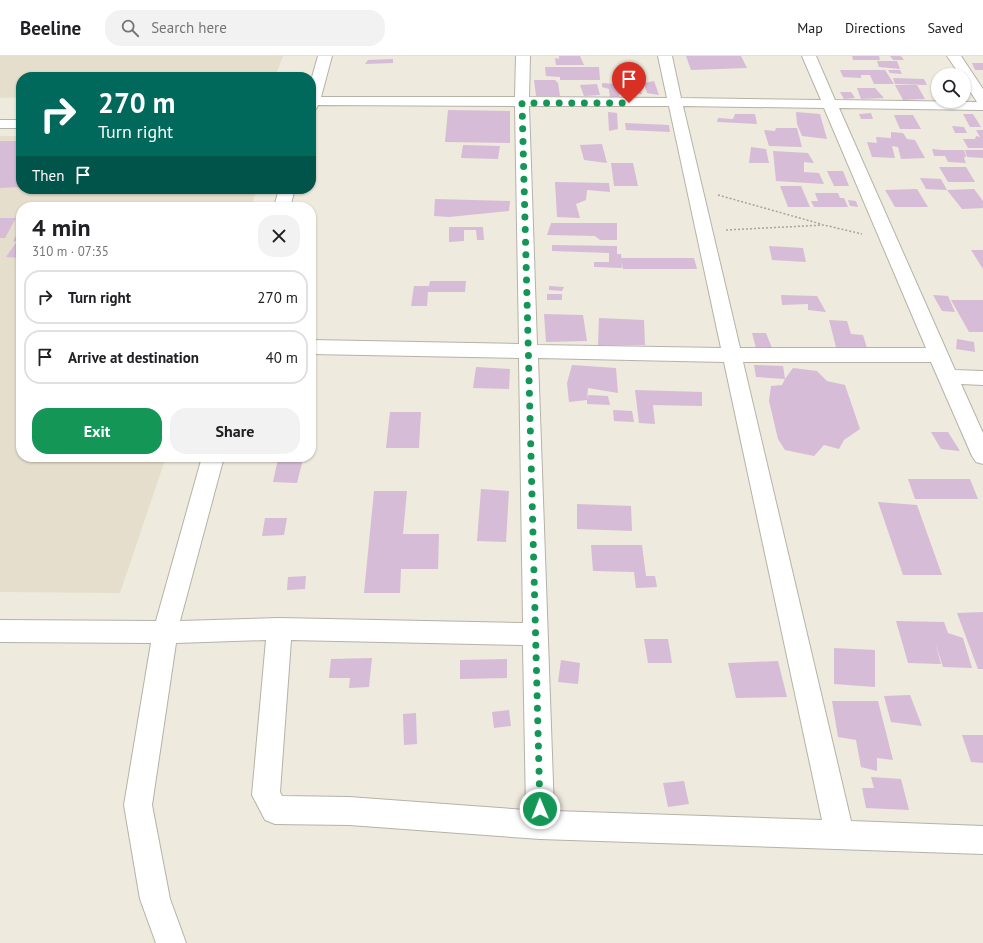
<!DOCTYPE html>
<meta charset="utf-8">
<style>
:root{--surface:#fff;--page:#f2f2f2;--text:#202124;--muted:#757577;--line:#e0e0e0;--accent:#149756}
body{margin:0;font-family:"PT Sans",sans-serif;background:var(--page);color:var(--text);height:100vh;display:flex;flex-direction:column;font-size:15px;white-space:nowrap}
*{box-sizing:border-box;margin:0}
p{font-size:13px;color:var(--muted)}
.icon{flex:none;width:22px;height:22px;fill:none;stroke:currentColor;stroke-width:2;stroke-linecap:round;stroke-linejoin:round}
.map{position:relative;flex:1;overflow:hidden}
.side{position:absolute;left:16px;top:146px;width:300px;height:260px;display:flex;flex-direction:column;background:var(--surface);border-radius:16px;box-shadow:0 1px 3px #0004}
.side>*{flex:none}
.banner{position:absolute;left:16px;top:16px;width:300px;height:122px;border-radius:16px;box-shadow:0 1px 3px #0004;background:#00695c;color:#fff;overflow:hidden}
.tools{position:absolute;left:931px;top:12px;display:grid;gap:8px}
.tools a{display:grid;place-items:center;width:40px;height:40px;border-radius:50%;background:var(--surface);box-shadow:0 1px 3px #0004;font-size:20px}
.pin{position:absolute;display:grid;place-items:center;width:34px;height:34px;color:#fff;margin:-41px -17px;border-radius:50% 50% 50% 0;rotate:-45deg;box-shadow:0 0 4px #0007}
.pin .icon{rotate:45deg}
.me{position:absolute;width:44px;margin:-22px;rotate:359deg;stroke-linejoin:round;filter:drop-shadow(0 0 3px #0008)}
.turn{display:flex;align-items:center;gap:14px;height:84px;padding:0 16px;font-size:18px}
.turn .icon{width:52px;height:52px;stroke-width:2.5}
.turn b{display:block;font-size:28px;line-height:34px}
.then{display:flex;align-items:center;height:38px;padding:0 16px;background:#0003;gap:8px;font-size:15px}
.round{display:grid;place-items:center;flex:none;width:42px;height:42px;border-radius:16px;background:var(--page)}
.head{display:flex;align-items:center;justify-content:space-between;height:68px;padding:0 16px}
h1{font-size:24px;font-weight:800;line-height:30px}
.primary-button{display:flex;gap:8px;margin-top:auto;padding:8px 16px}
.primary-button a{flex:1;height:46px;border-radius:16px;background:var(--accent);color:#fff;font-size:16px;font-weight:800;line-height:46px;text-align:center}
.primary-button a+a{background:var(--page);color:var(--text)}
ul{padding:0;list-style:none}
li{display:flex;align-items:center;gap:12px;height:54px;margin:0 8px 6px;padding:0 8px;border:2px solid var(--line);border-radius:16px}
li div{flex:1}
li b{display:block;font-size:15px}
li em{font-style:normal}
header{display:flex;align-items:center;gap:24px;box-sizing:border-box;height:56px;padding:0 20px;background:var(--surface);border-bottom:1px solid var(--line)}
header strong{font-size:19px}
nav{display:flex;gap:22px;margin-inline-start:auto;font-size:14px}
.search{width:280px;height:36px;background:var(--page);display:flex;align-items:center;gap:10px;box-sizing:border-box;padding:0 14px;border-radius:16px;color:var(--muted);font-size:15px}
.map>svg:first-child{display:block}
</style>
<header>
<strong>Beeline</strong>
<div class="search"><svg class="icon" aria-label="search" viewBox="0 0 24 24"><circle cx="10" cy="10" r="6"/><path d="M15 15l6 6"/></svg>Search here</div>
<nav><a>Map</a><a>Directions</a><a>Saved</a></nav>
</header>
<div class="map">
<svg width="983" height="887" viewBox="0 0 983 887">
<rect width="100%" height="100%" fill="#eeeade"/>
<path fill="#e6decc" d="M 0,0 L 283,0 L 275,21 L 21,21 L 21,41 L 0,42 Z
M 0,80 L 21,80 L 21,133 L 257,133 L 251,151 L 21,151 L 21,401 L 166,401 L 120,537 L 0,536 Z"/>
<path fill="#d6bcd6" d="M 559,0 L 580,0 L 584,9 L 556,9 L 555,2 L 559,3 Z
M 686,0 L 741,0 L 747,12 L 691,14 Z
M 852,0 L 879,0 L 880,4 L 853,4 Z
M 890,0 L 901,0 L 904,4 L 893,4 Z
M 393,3 L 393,7 L 365,8 L 368,4 Z
M 877,5 L 897,5 L 900,13 L 879,11 Z
M 972,7 L 983,7 L 983,14 L 975,14 Z
M 545,11 L 599,11 L 600,24 L 560,24 L 560,21 L 546,20 Z
M 840,14 L 885,14 L 894,28 L 874,28 L 870,19 L 861,19 L 861,22 L 843,21 Z
M 888,14 L 900,14 L 902,18 L 890,17 Z
M 893,22 L 924,23 L 927,29 L 895,28 Z
M 534,24 L 555,24 L 558,27 L 560,40 L 536,40 Z
M 654,25 L 659,39 L 647,37 L 644,27 Z
M 602,27 L 617,28 L 621,35 L 618,42 L 610,42 L 609,33 L 602,31 Z
M 597,28 L 600,39 L 584,40 L 580,29 Z
M 626,29 L 639,29 L 642,38 L 628,38 Z
M 895,29 L 917,29 L 925,43 L 903,44 Z
M 857,32 L 875,32 L 884,42 L 861,43 Z
M 840,36 L 851,36 L 855,42 L 844,43 Z
M 448,54 L 510,55 L 510,87 L 445,86 Z
M 608,56 L 617,57 L 618,73 L 609,75 Z
M 796,56 L 820,58 L 827,83 L 802,80 L 797,68 Z
M 871,57 L 873,63 L 861,63 L 859,58 Z
M 735,58 L 755,58 L 757,68 L 717,66 L 718,62 L 733,63 Z
M 963,58 L 973,58 L 981,71 L 970,71 Z
M 894,59 L 913,59 L 921,73 L 900,73 Z
M 625,67 L 669,69 L 670,76 L 626,74 Z
M 952,70 L 964,71 L 967,77 L 955,77 Z
M 776,72 L 797,72 L 802,91 L 769,90 L 764,74 L 775,75 Z
M 976,74 L 983,74 L 983,92 L 968,92 L 963,83 L 975,83 L 976,80 L 980,81 Z
M 891,76 L 903,77 L 907,83 L 915,84 L 925,102 L 901,103 L 898,91 L 892,90 L 895,102 L 872,101 L 867,86 L 877,87 L 876,81 L 891,82 Z
M 0,85 L 21,85 L 21,131 L 0,132 Z
M 602,88 L 607,107 L 584,104 L 580,89 Z
M 463,89 L 500,90 L 498,103 L 461,102 Z
M 751,91 L 766,93 L 769,107 L 749,107 Z
M 932,93 L 942,94 L 944,99 L 942,94 L 964,94 L 966,100 L 964,102 L 966,107 L 948,106 L 945,100 L 934,100 Z
M 965,94 L 983,94 L 983,102 L 967,101 Z
M 773,95 L 808,97 L 814,107 L 804,106 L 804,116 L 819,117 L 824,128 L 776,125 Z
M 611,107 L 633,107 L 638,130 L 614,130 Z
M 939,111 L 966,111 L 975,126 L 948,126 Z
M 827,115 L 843,115 L 849,130 L 834,130 Z
M 920,122 L 941,123 L 947,134 L 926,133 Z
M 555,126 L 609,127 L 610,136 L 587,134 L 586,144 L 576,148 L 580,162 L 557,161 Z
M 780,130 L 801,130 L 810,151 L 788,151 Z
M 917,133 L 928,151 L 895,151 L 885,134 Z
M 974,133 L 983,145 L 983,152 L 962,153 L 947,134 Z
M 815,137 L 838,137 L 840,142 L 844,142 L 848,151 L 814,151 L 811,145 L 818,145 Z
M 435,143 L 510,145 L 509,155 L 449,161 L 434,160 Z
M 848,144 L 856,145 L 858,151 L 850,150 Z
M 35,149 L 64,150 L 63,151 L 33,151 Z
M 0,162 L 16,162 L 5,182 L 0,182 Z
M 551,167 L 617,167 L 617,184 L 600,184 L 595,180 L 547,179 Z
M 449,171 L 483,171 L 484,184 L 477,184 L 476,174 L 464,174 L 464,185 L 449,186 Z
M 21,172 L 21,186 L 13,185 Z
M 15,188 L 21,188 L 21,202 L 6,201 Z
M 552,189 L 617,190 L 617,198 L 621,198 L 622,212 L 594,211 L 594,206 L 609,206 L 609,197 L 552,195 Z
M 769,190 L 803,192 L 806,206 L 772,204 Z
M 971,194 L 983,194 L 983,213 Z
M 621,202 L 694,202 L 697,213 L 623,213 Z
M 430,225 L 466,225 L 465,236 L 428,236 L 427,250 L 411,250 L 414,230 L 429,230 Z
M 549,230 L 564,231 L 562,235 L 549,234 Z
M 547,238 L 562,238 L 562,244 L 547,244 Z
M 781,239 L 817,240 L 826,256 L 808,254 L 808,248 L 782,249 Z
M 933,239 L 948,240 L 955,256 L 942,255 Z
M 951,244 L 983,244 L 983,276 L 969,276 Z
M 544,258 L 583,259 L 587,285 L 546,286 Z
M 599,262 L 644,264 L 645,289 L 598,289 Z
M 829,264 L 847,265 L 851,278 L 863,279 L 867,292 L 836,291 Z
M 752,277 L 766,277 L 772,292 L 756,292 Z
M 957,283 L 974,286 L 975,296 L 956,293 Z
M 572,309 L 616,312 L 618,337 L 588,332 L 587,344 L 588,339 L 608,340 L 610,349 L 587,348 L 587,344 L 569,346 L 567,327 Z
M 754,309 L 783,310 L 785,323 L 793,312 L 817,315 L 827,325 L 845,329 L 860,373 L 844,384 L 839,393 L 824,389 L 814,400 L 785,394 L 778,383 L 769,345 L 771,330 L 782,329 L 785,323 L 756,321 Z
M 476,311 L 510,313 L 509,333 L 473,332 Z
M 635,334 L 702,336 L 702,350 L 653,349 L 655,368 L 639,367 Z
M 613,354 L 632,355 L 634,366 L 614,365 Z
M 390,356 L 421,356 L 419,392 L 386,392 Z
M 931,376 L 948,376 L 960,395 L 941,393 Z
M 278,403 L 303,403 L 297,427 L 273,426 Z
M 908,423 L 970,423 L 978,443 L 915,443 Z
M 481,433 L 509,435 L 506,486 L 477,485 Z
M 374,435 L 407,435 L 403,478 L 439,478 L 438,513 L 401,513 L 400,537 L 364,537 Z
M 878,446 L 917,449 L 942,519 L 903,519 Z
M 577,448 L 631,450 L 632,475 L 577,473 Z
M 265,462 L 287,462 L 284,479 L 262,480 Z
M 591,489 L 642,489 L 646,520 L 655,520 L 657,531 L 636,532 L 634,516 L 593,515 Z
M 306,520 L 305,533 L 287,534 L 288,521 Z
M 983,556 L 983,613 L 978,613 L 957,557 Z
M 896,565 L 944,566 L 948,577 L 963,582 L 972,612 L 943,611 L 935,586 L 941,608 L 908,607 Z
M 644,583 L 668,583 L 672,607 L 648,607 Z
M 834,592 L 875,594 L 875,631 L 834,628 Z
M 372,602 L 369,631 L 349,632 L 350,622 L 329,622 L 331,603 Z
M 507,603 L 507,622 L 460,623 L 460,604 Z
M 561,604 L 580,607 L 578,628 L 558,626 Z
M 778,605 L 787,641 L 736,642 L 728,607 Z
M 910,639 L 922,670 L 891,666 L 884,640 Z
M 832,645 L 878,645 L 893,704 L 877,702 L 877,715 L 861,711 L 856,684 L 838,681 Z
M 509,654 L 511,670 L 494,672 L 492,656 Z
M 416,657 L 417,688 L 404,689 L 403,658 Z
M 962,679 L 983,679 L 983,707 L 971,706 Z
M 871,721 L 901,723 L 909,754 L 866,752 L 862,732 L 874,732 Z
M 684,725 L 689,748 L 668,751 L 663,727 Z"/>
<g fill="none" stroke-linecap="round" stroke-linejoin="round">
<g stroke="#b6b2a7" stroke-width="2">
<path id="minor" d="M 318,0 L 332,0 L 321,41 L 515,41 L 516,0 L 530,0 L 529,41 L 667,42 L 658,0 L 672,0 L 681,42 L 821,44 L 802,0 L 816,0 L 835,44 L 977,46 L 964,26 L 964,19 L 960,19 L 947,0 L 961,0 L 983,33 L 983,54 L 839,52 L 955,314 L 983,315 L 983,329 L 961,328 L 983,377 L 983,408 L 976,406 L 972,400 L 931,306 L 743,306 L 851,765 L 983,770 L 983,798 L 540,783 L 349,769 L 275,768 L 265,764 L 252,739 L 266,584 L 176,587 L 152,749 L 170,843 L 186,887 L 156,887 L 140,843 L 124,749 L 151,587 L 0,586 L 0,564 L 156,565 L 202,401 L 224,401 L 180,565 L 279,562 L 523,567 L 519,302 L 311,298 L 311,284 L 519,288 L 515,50 L 318,49 L 316,53 L 311,54 L 311,25 ZM 529,50 L 669,50 L 721,292 L 537,289 ZM 683,50 L 824,52 L 926,292 L 740,292 ZM 538,302 L 724,306 L 822,764 L 554,755 ZM 291,584 L 523,589 L 526,754 L 349,741 L 282,740 L 280,736 Z
M 0,64 L 21,64 L 21,72 L 0,72 Z
M 279,133 L 295,133 L 290,151 L 274,151 Z"/>
</g>
<path stroke="#a8a49b" stroke-width="1.5" stroke-dasharray="2 2" stroke-linecap="butt" d="M 718,139 L 821,168
M 726,174 L 824,169 L 862,178"/>
<use href="#minor" fill="#fff" fill-rule="evenodd"/>
</g>
<g fill="none" stroke-linecap="round" stroke-linejoin="round">
<path stroke="#149756" stroke-width="7" stroke-dasharray="0 12.6" d="M 540,753 L 522,47 L 629,47"/>
</g>
</svg>
<div class="tools">
<a><svg class="icon" aria-label="search" viewBox="0 0 24 24"><circle cx="10" cy="10" r="6"/><path d="M15 15l6 6"/></svg></a>
</div>
<div class="pin" style="left:629px;top:47px;background:#d93025"><svg class="icon" aria-label="arrive" viewBox="0 0 24 24"><path d="M6 21V4h12l-3 4 3 4H6"/></svg></div>
<svg class="me" style="left:540px;top:753px" viewBox="-20 -20 40 40"><circle r="17" fill="#149756" stroke="#fff" stroke-width="3"/><path d="M0-11L8 9 0 5-8 9z" fill="#fff"/></svg>
<div class="banner">
<div class="turn"><svg class="icon" aria-label="right" viewBox="0 0 24 24"><path d="M7 20v-9h11M14 6l5 5-5 5"/></svg><div><b>270 m</b>Turn right</div></div>
<div class="then">Then<svg class="icon" aria-label="arrive" viewBox="0 0 24 24"><path d="M6 21V4h12l-3 4 3 4H6"/></svg></div>
</div>
<section class="side">
<div class="head"><div><h1>4 min</h1><p>310 m · 07:35</p></div><a class="round"><svg class="icon" aria-label="close" viewBox="0 0 24 24"><path d="M6 6l12 12M18 6L6 18"/></svg></a></div>
<ul>
<li><svg class="icon" aria-label="right" viewBox="0 0 24 24"><path d="M7 20v-9h11M14 6l5 5-5 5"/></svg><div><b>Turn right</b></div><em>270 m</em></li>
<li><svg class="icon" aria-label="arrive" viewBox="0 0 24 24"><path d="M6 21V4h12l-3 4 3 4H6"/></svg><div><b>Arrive at destination</b></div><em>40 m</em></li>
</ul>
<div class="primary-button"><a>Exit</a><a>Share</a></div>
</section>
</div>
